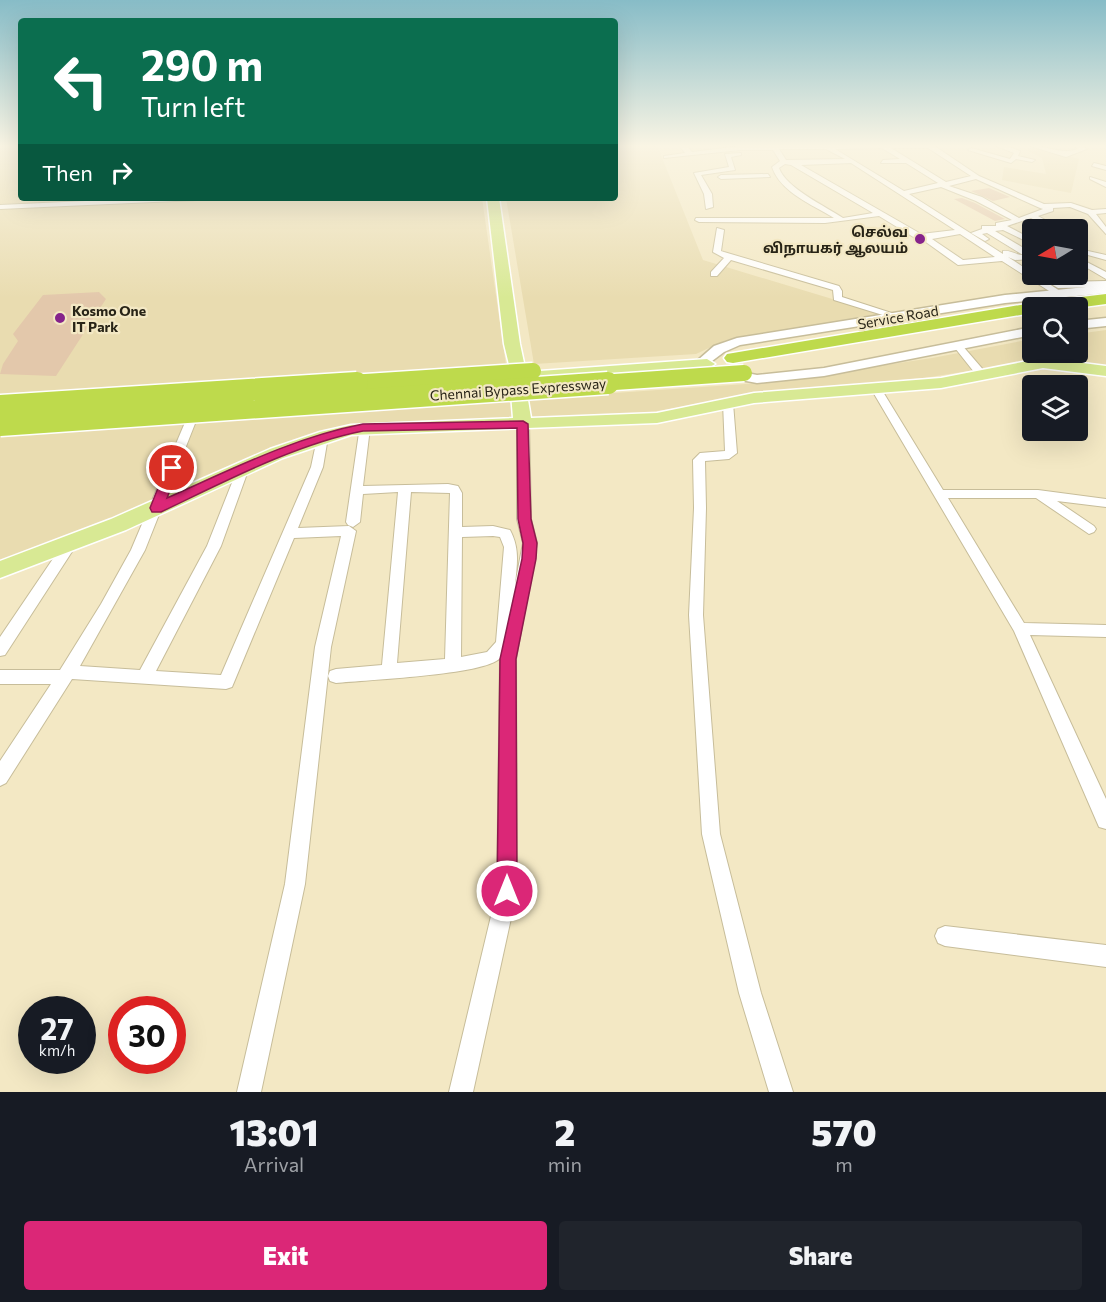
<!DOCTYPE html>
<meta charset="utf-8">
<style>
:root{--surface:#171b24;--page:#20242c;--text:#f1f3f6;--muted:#9ea1a6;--accent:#db2777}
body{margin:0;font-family:Commissioner,"Noto Sans Tamil",sans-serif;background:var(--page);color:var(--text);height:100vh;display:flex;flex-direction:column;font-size:22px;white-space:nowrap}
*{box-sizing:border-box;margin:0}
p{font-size:20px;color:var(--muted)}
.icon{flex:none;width:33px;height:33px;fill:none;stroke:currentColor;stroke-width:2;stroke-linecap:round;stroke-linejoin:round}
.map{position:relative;height:1092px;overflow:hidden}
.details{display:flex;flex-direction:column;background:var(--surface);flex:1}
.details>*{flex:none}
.top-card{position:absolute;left:18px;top:18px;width:600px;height:183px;border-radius:6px;box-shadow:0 6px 24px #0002;background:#0b6e4f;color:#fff;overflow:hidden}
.needle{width:39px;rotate:260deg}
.controls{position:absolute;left:1022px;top:219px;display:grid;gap:12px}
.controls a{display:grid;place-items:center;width:66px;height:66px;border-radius:6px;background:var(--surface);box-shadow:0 6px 24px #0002;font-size:30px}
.speed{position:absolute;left:18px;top:996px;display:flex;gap:12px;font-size:30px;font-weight:700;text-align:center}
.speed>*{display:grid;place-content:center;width:78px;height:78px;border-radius:50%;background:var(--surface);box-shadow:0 6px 24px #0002;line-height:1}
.speed small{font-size:15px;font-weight:400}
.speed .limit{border:9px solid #d22;background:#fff;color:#111}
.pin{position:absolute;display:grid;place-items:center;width:51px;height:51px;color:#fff;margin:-26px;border:3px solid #fff;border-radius:50%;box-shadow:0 2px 6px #0007}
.me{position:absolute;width:66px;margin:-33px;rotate:0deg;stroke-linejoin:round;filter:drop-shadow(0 0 4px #0008)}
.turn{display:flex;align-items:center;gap:21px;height:126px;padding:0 24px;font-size:27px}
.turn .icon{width:78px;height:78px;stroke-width:2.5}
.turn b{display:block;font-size:42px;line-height:51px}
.then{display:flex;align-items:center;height:57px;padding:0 24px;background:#0003;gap:12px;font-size:22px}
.eta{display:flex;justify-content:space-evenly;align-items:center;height:102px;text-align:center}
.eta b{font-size:36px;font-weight:800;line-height:42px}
.cta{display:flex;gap:12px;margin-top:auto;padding:12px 24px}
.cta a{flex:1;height:69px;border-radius:6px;background:var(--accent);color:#fff;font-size:24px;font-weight:800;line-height:69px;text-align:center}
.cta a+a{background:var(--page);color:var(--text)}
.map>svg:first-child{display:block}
</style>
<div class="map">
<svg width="1106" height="1092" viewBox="0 0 1106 1092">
<rect width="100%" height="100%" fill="#f3e8c4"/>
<path fill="#e9dcb0" d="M 0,145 L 21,145 L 21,198 L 482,198 L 506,365 L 0,401 Z
M 615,145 L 657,145 L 703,260 L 882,314 L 726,340 L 696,354 L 534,364 L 506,198 L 615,198 Z
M 1034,147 L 1079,159 L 1071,193 L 1002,180 L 1004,167 L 1046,174 L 1042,158 L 1026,150 Z
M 1106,330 L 1106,367 L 1051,358 L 924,378 L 802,389 L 637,414 L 387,422 L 331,429 L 105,524 L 0,562 L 0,435 L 774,382 L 932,358 L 1032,339 L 1032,352 L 1077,352 L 1077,334 Z"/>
<path fill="#e3c8ab" d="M 989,188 L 1010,197 L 993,201 L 971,191 Z
M 962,198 L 975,203 L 1005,219 L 995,221 L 954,199 Z
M 99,292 L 106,299 L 56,376 L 0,374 L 3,364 L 18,341 L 13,334 L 43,295 Z"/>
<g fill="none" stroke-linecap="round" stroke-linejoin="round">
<g stroke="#c7bd9a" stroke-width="2">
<path id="street" d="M 679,145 L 686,145 L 692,152 L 740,146 L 933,145 L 979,176 L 1044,204 L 1071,203 L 1092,210 L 1106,209 L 1106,213 L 1096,214 L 1106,227 L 1106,234 L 1088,214 L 1070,207 L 1053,208 L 1053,211 L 1038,216 L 1063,230 L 1052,230 L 1031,218 L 1007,226 L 1032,239 L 1032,244 L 1003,230 L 995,231 L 1032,253 L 1032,259 L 1015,260 L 1008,257 L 1060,291 L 1061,293 L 1057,296 L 1002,261 L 958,265 L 923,240 L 915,238 L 879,216 L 825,223 L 699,222 L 695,220 L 696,218 L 834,218 C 813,205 780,192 772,167 L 780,161 L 773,150 L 740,150 L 664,158 L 664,156 L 685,153 ZM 882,148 L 900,159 L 883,160 L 881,163 L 906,163 L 938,183 L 904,191 L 835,149 ZM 891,148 L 928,148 L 971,176 L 946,182 ZM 779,149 L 826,149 L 845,159 L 786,160 ZM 851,163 L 955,230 L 921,234 L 801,165 ZM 785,164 L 791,165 L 873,213 L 843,218 C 825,206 786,188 779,168 ZM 976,179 L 1040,208 L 1043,209 L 1019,218 L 982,197 L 949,186 ZM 941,187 L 976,201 L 1012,220 L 996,223 L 996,226 L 982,226 L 982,229 L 971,233 L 985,241 L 989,239 L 982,234 L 987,233 L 1023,255 C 1016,255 1010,250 1003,251 L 1003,254 L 909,194 ZM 960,234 L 995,257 L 963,260 L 932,239 Z
M 994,145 L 1004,145 L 1020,151 L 1018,156 L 1035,160 L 1032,162 L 1016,159 L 1011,163 L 968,150 L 971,148 L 1010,159 L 1014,153 Z
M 1027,145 C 1046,145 1060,155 1078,149 L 1072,145 L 1081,145 L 1087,149 L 1066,157 Z
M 741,153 L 741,155 L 731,157 L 735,170 L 701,175 L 712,194 L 713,207 L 706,209 L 704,194 L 694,173 L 729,167 L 725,154 Z
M 1094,163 L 1106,166 L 1106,170 L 1092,166 Z
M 768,174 L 770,177 L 721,179 L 718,177 L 721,175 Z
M 1090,177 L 1106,182 L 1106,187 L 1090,179 Z
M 150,198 L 201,198 L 197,200 L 0,209 L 0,205 Z
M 717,228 L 724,230 L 721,251 L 724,252 L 839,286 L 842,291 L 842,297 L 904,317 L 899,320 L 834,300 L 833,290 L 731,260 L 717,276 L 711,276 L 711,272 L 724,258 L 713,252 Z
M 1088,251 L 1106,255 L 1106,260 L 1088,255 L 1077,256 L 1077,252 Z
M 1077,257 L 1106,272 L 1106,279 L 1077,262 Z
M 1047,275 L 1060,282 L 1106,281 L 1106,287 L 1058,288 L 1044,280 L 1043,278 Z
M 958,343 L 961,344 L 986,373 L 986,377 L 978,377 L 955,348 L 955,344 Z
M 875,384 L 880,387 L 943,490 L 1038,490 L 1106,499 L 1106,507 L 1057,501 L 1094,526 L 1096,529 L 1094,532 L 1089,534 L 1036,498 L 948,498 L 1024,623 L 1106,625 L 1106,637 L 1030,635 L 1106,799 L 1106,829 L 1099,827 L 1014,631 L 870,387 Z
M 728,400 L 733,403 L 737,453 L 729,459 L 705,461 L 706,508 L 703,615 L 720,834 L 761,993 L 793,1092 L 769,1092 L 739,993 L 702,834 L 689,615 L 694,508 L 693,460 L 700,453 L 725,451 L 723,403 Z
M 197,403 L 202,406 L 145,550 L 80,666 L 140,670 L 207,546 L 239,465 L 247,465 L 249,468 L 221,546 L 156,671 L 221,675 L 311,467 L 318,434 L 326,434 L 328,437 L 323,467 L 298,528 L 349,526 L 356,531 L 331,647 L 305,884 L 261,1092 L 237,1092 L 285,884 L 315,647 L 341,536 L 294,538 L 232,687 L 226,689 L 72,679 L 6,783 L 0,786 L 0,761 L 51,684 L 0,684 L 0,670 L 60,670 L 101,604 L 131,550 L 192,406 Z
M 523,421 L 529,424 L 531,519 L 537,543 L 516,659 L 517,891 L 473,1092 L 449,1092 L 497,891 L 500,658 C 486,675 364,680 336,683 L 330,681 L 328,676 L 330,671 L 336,669 L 382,665 L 398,492 L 363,494 L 360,522 L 353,527 L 348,525 L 346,522 L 360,426 L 364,425 L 370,428 L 363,486 L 448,484 L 458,486 L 462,493 L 462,527 L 493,526 L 510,530 C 520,549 517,563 515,585 L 523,543 L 517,519 L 517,424 ZM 411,492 L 450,493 L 445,659 L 397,663 ZM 493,536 L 500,537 L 504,547 L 496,642 L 487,652 L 461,657 L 462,537 Z
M 70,539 L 77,544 L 75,547 L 5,655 L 0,656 L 0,637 L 65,541 Z
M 945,926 L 1106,945 L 1106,967 L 945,946 L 938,943 L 935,936 L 938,929 Z"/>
</g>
<g stroke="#c7bd9a" stroke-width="3">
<path id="secondary" d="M 1106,285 L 1106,293 L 1005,303 L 740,345 L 724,352 L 712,361 L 715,367 L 757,375 L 824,368 L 1032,327 L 1032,335 L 824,376 L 757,383 L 704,373 L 698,360 L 714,346 L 737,338 L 1005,295 Z
M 1106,318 L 1106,326 L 1077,329 L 1077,321 Z"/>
</g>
<g stroke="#fff" stroke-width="3">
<path id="primary" d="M 487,198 L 499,198 L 520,344 L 526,372 L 707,359 L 715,364 L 707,369 L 529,382 L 526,388 L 531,418 L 657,413 L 754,393 L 941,378 L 1043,358 L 1106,366 L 1106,376 L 1043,368 L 941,388 L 754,403 L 657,423 L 351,435 L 283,458 L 126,530 L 0,578 L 0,561 L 111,519 L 270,449 L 320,432 L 351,425 L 513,418 L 510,382 L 504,378 L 511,373 L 504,344 Z"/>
</g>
<g stroke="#fff" stroke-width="3">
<path id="highway" d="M 1106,294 L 1106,304 L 1076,308 L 1032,308 L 1032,313 L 733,363 L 727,362 L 724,358 L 727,354 L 733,353 L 1032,303 Z"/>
</g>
<use href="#street" fill="#fff" fill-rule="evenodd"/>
<use href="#secondary" fill="#fff" fill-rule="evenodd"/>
<use href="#primary" fill="#d8e994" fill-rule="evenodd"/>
<use href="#highway" fill="#beda4c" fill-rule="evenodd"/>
<g stroke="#fff" stroke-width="19" stroke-linecap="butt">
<path id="highway-bridge-far1" d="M 335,384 L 533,371
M 586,384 L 744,373"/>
</g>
<g stroke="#fff" stroke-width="25" stroke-linecap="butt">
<path id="highway-bridge" d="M 0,406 L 357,383
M 0,425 L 608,383"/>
</g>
<use href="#highway-bridge-far1" stroke="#beda4c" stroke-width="16"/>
<use href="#highway-bridge" stroke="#beda4c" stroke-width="22"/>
</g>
<linearGradient id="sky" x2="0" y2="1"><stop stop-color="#87bcc7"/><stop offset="0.49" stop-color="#faf5e4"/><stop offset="1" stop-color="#faf5e4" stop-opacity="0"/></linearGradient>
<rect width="1106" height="298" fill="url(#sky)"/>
<path fill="#db2777" stroke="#8e194d" stroke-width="1.5" d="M 523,421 L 528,424 L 531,519 L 537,543 L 536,559 L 516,659 L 517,891 L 515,899 L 507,901 L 500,899 L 497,891 L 500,659 L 522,559 L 523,543 L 518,519 L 517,428 L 363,431 C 296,444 224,482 161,512 L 152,512 L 150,508 L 166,468 L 172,464 L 179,468 L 167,498 C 230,470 295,437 363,424 Z"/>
<g fill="#86238b" stroke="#f3e8c4" stroke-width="2">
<circle cx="920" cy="239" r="6"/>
<circle cx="60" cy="318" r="6"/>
</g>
<g text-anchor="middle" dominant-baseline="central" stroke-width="4.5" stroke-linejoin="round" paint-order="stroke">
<g font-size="14" font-weight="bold" fill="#282417" stroke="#f3e8c4" text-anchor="end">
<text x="908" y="231">செல்வ<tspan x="908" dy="16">விநாயகர் ஆலயம்</tspan></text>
<text x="72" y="310" text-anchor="start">Kosmo One<tspan x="72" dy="16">IT Park</tspan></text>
</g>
<g font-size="14" fill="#282417" stroke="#f3e8c4">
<text transform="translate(898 317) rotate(-10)">Service Road</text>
<text transform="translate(518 389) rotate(-4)">Chennai Bypass Expressway</text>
</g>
</g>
</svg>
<div class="controls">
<a><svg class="needle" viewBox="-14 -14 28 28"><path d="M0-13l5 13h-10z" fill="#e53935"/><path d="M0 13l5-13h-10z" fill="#9ea1a6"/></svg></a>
<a><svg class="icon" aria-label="search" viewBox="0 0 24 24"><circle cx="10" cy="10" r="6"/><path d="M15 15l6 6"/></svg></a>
<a><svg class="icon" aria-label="layers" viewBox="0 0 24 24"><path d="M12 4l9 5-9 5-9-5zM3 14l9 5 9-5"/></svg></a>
</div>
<div class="speed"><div>27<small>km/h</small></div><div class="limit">30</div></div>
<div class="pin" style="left:172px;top:468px;background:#d93025"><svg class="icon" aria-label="arrive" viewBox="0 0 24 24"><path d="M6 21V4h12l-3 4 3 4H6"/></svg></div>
<svg class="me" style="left:507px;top:891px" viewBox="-20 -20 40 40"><circle r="17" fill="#db2777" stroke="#fff" stroke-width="3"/><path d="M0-11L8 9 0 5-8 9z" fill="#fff"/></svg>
<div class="top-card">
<div class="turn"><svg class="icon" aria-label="left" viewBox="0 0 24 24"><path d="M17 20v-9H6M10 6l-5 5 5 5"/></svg><div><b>290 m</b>Turn left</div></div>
<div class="then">Then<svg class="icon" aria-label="right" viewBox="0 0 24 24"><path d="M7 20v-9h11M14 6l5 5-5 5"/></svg></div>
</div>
</div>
<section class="details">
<div class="eta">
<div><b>13:01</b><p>Arrival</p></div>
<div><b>2</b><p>min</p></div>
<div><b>570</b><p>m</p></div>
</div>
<div class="cta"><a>Exit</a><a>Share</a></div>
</section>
